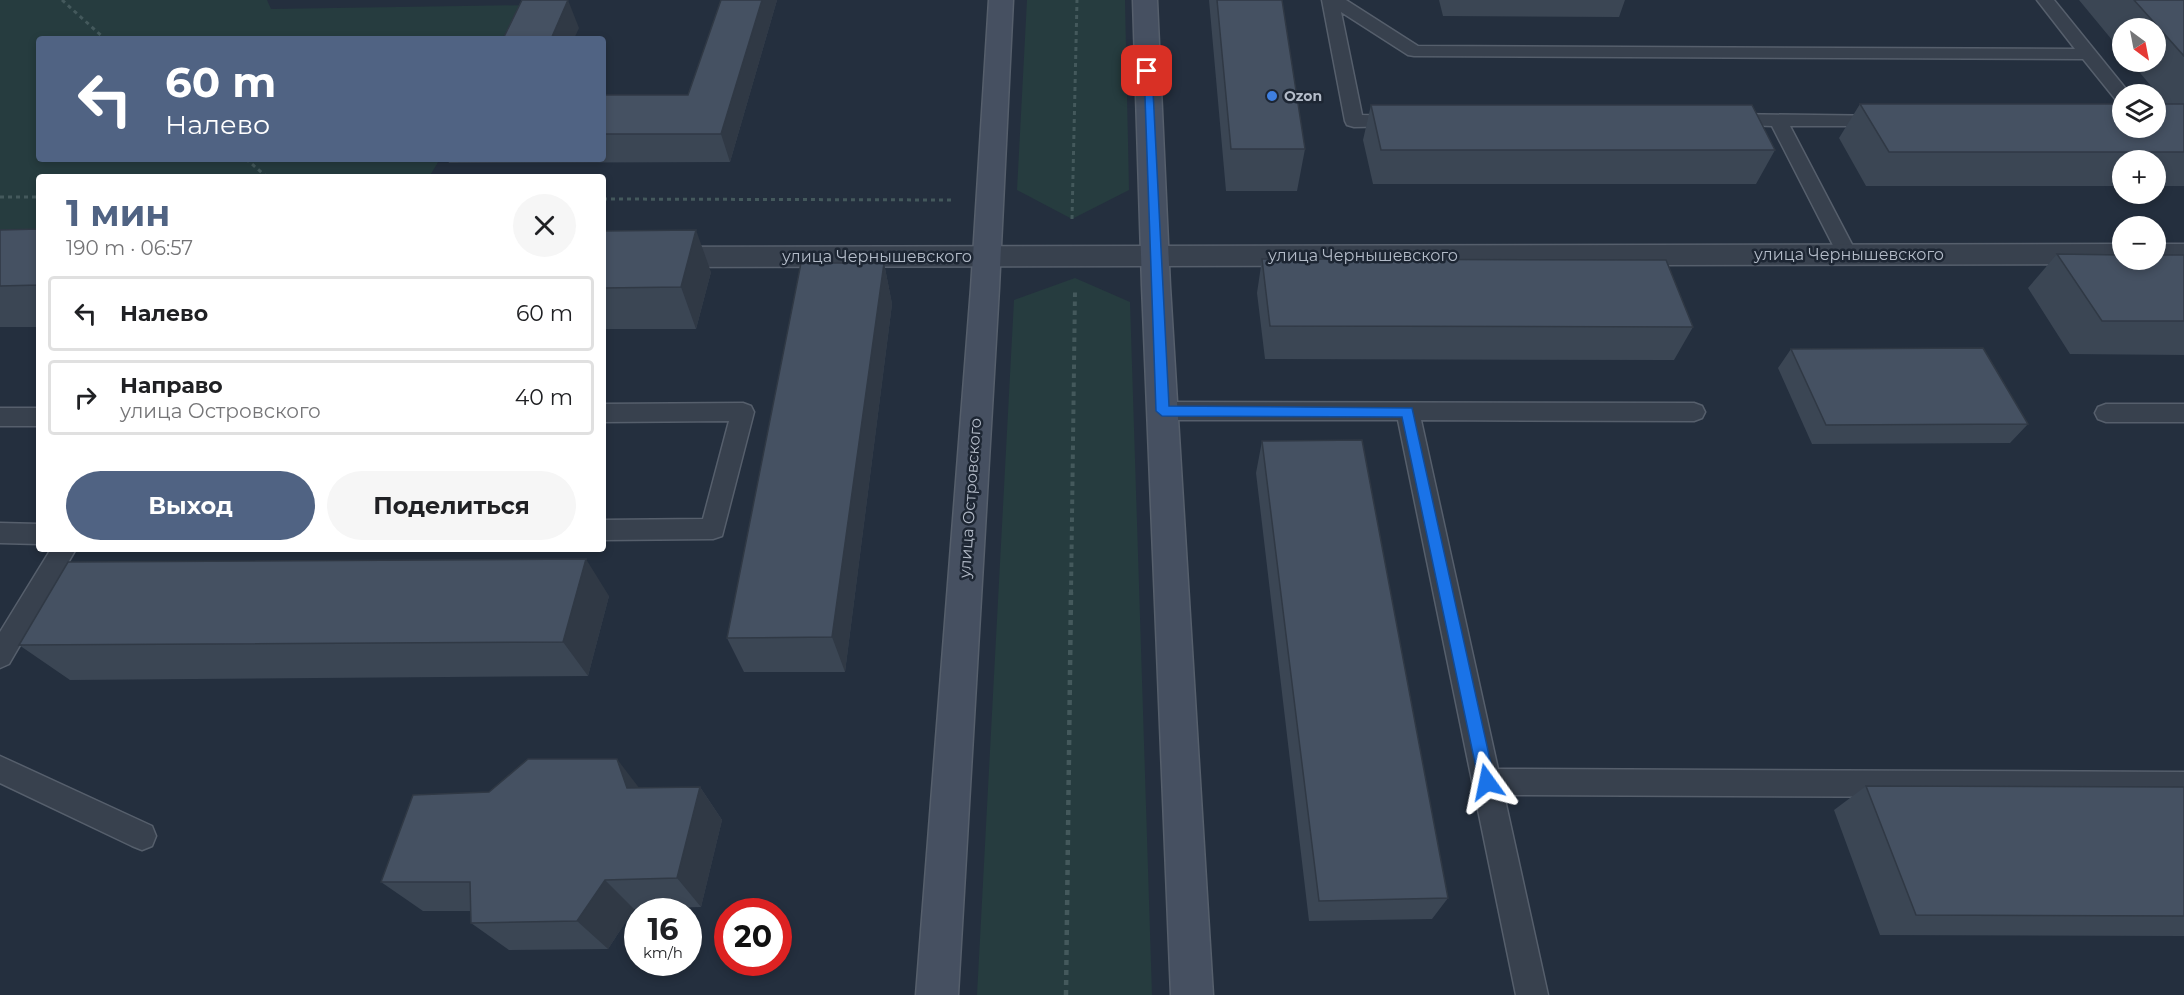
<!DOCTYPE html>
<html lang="ru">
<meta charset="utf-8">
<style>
:root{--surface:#fff;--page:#f6f6f6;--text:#202124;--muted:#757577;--line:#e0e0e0;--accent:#506383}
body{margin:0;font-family:Montserrat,sans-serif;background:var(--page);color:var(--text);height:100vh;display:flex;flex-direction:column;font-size:22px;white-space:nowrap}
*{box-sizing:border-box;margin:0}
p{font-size:20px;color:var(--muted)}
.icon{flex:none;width:33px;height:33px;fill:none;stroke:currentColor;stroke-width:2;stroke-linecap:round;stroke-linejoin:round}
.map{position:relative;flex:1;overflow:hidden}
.drawer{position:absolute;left:36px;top:174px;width:570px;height:378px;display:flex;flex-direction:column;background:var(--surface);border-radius:6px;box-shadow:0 3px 9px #0003}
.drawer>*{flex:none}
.hud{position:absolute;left:36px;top:36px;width:570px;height:126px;border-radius:6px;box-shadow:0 3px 9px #0003;background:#506383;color:#fff;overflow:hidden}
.needle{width:39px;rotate:148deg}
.fabs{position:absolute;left:2112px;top:18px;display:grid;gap:12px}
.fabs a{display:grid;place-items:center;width:54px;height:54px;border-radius:50%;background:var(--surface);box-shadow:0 3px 9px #0003;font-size:30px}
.speed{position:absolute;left:624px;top:898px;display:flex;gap:12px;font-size:30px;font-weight:700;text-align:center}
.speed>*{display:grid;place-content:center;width:78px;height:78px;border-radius:50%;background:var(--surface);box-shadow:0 3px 9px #0003;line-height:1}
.speed small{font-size:15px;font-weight:400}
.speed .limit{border:9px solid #d22;background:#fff;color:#111}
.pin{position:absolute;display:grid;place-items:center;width:51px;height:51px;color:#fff;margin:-26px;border-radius:12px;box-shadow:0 3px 9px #0006}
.me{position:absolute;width:66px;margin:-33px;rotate:348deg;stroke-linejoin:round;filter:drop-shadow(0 0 4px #0008)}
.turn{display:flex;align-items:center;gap:21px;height:126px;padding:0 30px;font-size:27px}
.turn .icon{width:78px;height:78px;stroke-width:2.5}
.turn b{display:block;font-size:42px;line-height:51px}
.round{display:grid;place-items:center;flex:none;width:63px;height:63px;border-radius:32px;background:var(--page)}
.overview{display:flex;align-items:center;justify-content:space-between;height:102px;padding:0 30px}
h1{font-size:36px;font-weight:700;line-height:45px;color:var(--accent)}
.primary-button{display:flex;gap:12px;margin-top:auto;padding:12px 30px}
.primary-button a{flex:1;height:69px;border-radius:36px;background:var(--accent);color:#fff;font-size:24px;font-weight:700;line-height:69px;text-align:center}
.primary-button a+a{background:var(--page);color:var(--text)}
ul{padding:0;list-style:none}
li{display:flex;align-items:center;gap:18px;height:75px;margin:0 12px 9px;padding:0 18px;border:3px solid var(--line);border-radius:6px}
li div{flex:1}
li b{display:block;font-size:22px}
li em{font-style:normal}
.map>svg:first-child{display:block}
</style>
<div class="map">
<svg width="2184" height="995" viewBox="0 0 2184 995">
<rect width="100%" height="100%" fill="#242f3e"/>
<path fill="#263c3f" d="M 0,0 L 267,0 L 271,9 L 533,5 L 513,39 L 39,39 L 39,159 L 440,159 L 429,177 L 39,177 L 39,235 L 0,235 Z
M 1027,0 L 1125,0 L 1129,190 L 1072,219 L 1017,190 Z
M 1075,278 L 1130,302 L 1152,995 L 977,995 L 1014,300 Z"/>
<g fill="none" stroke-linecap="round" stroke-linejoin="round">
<g stroke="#565f6c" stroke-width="3">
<path id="lane" d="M 1322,0 L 1346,0 L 1418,46 L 2075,49 L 2037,0 L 2054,0 L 2130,94 L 2122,94 L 2122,101 L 2116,100 L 2083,59 L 1414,56 L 1408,55 L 1341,12 L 1362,115 L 1407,116 L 1409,120 L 1407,124 L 1400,126 L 1354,127 L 1347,125 L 1345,121 Z
M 1729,114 L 1890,116 L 1892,120 L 1890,124 L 1883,126 L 1790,126 L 1857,254 L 1854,259 L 1847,261 L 1840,259 L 1772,126 L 1722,124 L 1720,120 L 1722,116 Z
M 1163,402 L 1694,403 L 1702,406 L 1705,412 L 1702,418 L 1694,421 L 1421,420 L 1498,769 L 2184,772 L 2184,798 L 1504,795 L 1548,995 L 1516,995 L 1398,420 L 1163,420 L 1155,417 L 1152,411 L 1155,405 Z
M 743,403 L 751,406 L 754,412 L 722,536 L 713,539 L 603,540 L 603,520 L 703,519 L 729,421 L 603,422 L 603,404 Z
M 2106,404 L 2184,404 L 2184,422 L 2106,422 L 2098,419 L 2095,413 L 2098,407 Z
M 0,408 L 39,408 L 39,426 L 0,426 Z
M 0,523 L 39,524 L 39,544 L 0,543 Z
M 51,549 L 76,549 L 9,664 L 0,668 L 0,632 Z
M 0,756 L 152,826 L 156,836 L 152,846 L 142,850 L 132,846 L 0,783 Z"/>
</g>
<g stroke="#565f6c" stroke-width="3">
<path id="street" d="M 2122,244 L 2122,260 L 2133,260 L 2122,264 L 603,267 L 603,247 Z
M 2156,244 L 2184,244 L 2184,264 L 2156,264 L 2146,261 L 2156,260 Z"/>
</g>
<g stroke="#565f6c" stroke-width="3">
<path id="secondary" d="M 989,0 L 1013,0 L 999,288 L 958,995 L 916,995 L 971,288 Z
M 1133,0 L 1157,0 L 1170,286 L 1213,995 L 1171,995 L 1142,286 Z"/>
</g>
<path stroke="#44595c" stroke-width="3" stroke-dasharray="4 4" stroke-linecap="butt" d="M 62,0 L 105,39
M 246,159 L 267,177
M 0,197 L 39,197
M 603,199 L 952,200
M 1072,219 L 1077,0"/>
<path stroke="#44595c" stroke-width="4" stroke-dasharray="4.5 4.5" stroke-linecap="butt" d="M 1071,594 L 1075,291"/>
<path stroke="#44595c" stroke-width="4.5" stroke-dasharray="5 5" stroke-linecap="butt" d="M 1066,995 L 1071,592"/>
<use href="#lane" fill="#38414e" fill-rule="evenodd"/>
<use href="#street" fill="#38414e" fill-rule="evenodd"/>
<use href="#secondary" fill="#465061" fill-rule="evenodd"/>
</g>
<path fill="#3b4654" d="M 721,0 L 777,0 L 730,162 L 449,163 L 447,159 L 603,159 L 603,95 L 688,95 Z
M 1209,0 L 1282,0 L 1305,149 L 1297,191 L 1226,191 Z
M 1439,0 L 1625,0 L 1619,17 L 1443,16 Z
M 2079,0 L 2184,0 L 2184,186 L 2156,186 L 2156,160 L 2122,160 L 2122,186 L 1866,186 L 1839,138 L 1860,104 L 2166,104 L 2131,62 L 2156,62 L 2156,28 L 2122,28 L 2122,52 Z
M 1371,105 L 1775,150 L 1756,184 L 1373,184 L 1363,140 Z
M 39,229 L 39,327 L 0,327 L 0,230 Z
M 603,231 L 711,272 L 696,329 L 603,329 Z
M 2057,254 L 2184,255 L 2184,355 L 2070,354 L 2028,288 Z
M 1262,259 L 1693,327 L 1674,360 L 1265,359 L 1257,293 Z
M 884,263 L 892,304 L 845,672 L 744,672 L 727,638 Z
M 1791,349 L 2028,424 L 2010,443 L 1812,444 L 1778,368 Z
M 1262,441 L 1448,898 L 1432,919 L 1309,921 L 1256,473 Z
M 609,596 L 588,676 L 70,680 L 19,645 Z
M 1866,786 L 2184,787 L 2184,936 L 1880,935 L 1834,810 Z
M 700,787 L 722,820 L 701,907 L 634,909 L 608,949 L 509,950 L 471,923 L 471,911 L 423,911 L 381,882 L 489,792 L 639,788 Z"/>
<path fill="#303945" d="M 568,0 L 579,28 L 574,39 L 551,39 Z
M 762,0 L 777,0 L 730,162 L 721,134 Z
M 696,230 L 711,272 L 696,329 L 681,287 Z
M 884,263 L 892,304 L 845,672 L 832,637 Z
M 586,559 L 609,596 L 588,676 L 563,642 Z
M 617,759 L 643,793 L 627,788 Z
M 700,787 L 722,820 L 701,907 L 677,878 Z
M 605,880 L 634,909 L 608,949 L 577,921 Z"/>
<path fill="#455162" stroke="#303945" stroke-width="1.5" d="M 522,0 L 568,0 L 551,39 L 503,39 Z
M 721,0 L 762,0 L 721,134 L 603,134 L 603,95 L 688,95 Z
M 1217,0 L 1282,0 L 1305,149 L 1231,149 Z
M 2134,0 L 2184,0 L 2184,56 Z
M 1860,104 L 2122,104 L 2122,128 L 2156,128 L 2156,104 L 2184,104 L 2184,152 L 1889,152 Z
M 1371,105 L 1752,105 L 1775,150 L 1381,150 Z
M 39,229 L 39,285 L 0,286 L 0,230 Z
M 696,230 L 681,287 L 603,288 L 603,231 Z
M 2057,254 L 2122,255 L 2122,260 L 2156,260 L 2156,255 L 2184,255 L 2184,321 L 2102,321 Z
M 1262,259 L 1666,260 L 1693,327 L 1270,326 Z
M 801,263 L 884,263 L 832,637 L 727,638 Z
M 1983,348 L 2028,424 L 1826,425 L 1791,349 Z
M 1362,440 L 1448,898 L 1319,901 L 1262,441 Z
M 586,559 L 563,642 L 19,645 L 68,562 Z
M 528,759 L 617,759 L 627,788 L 700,787 L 677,878 L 605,880 L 577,921 L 471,923 L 470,882 L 381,882 L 413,795 L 489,792 Z
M 1866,786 L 2184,787 L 2184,916 L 1916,915 Z"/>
<path fill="#1a73e8" stroke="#114b97" stroke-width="1.5" d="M 1144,68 L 1152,71 L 1169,406 L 1412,408 L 1495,782 L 1492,787 L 1487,790 L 1481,787 L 1479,782 L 1402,417 L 1162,416 L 1156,411 Z"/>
<circle fill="#3f7fe0" stroke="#1d2633" stroke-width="2" cx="1272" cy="96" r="6"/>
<g text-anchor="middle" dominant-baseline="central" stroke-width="5" stroke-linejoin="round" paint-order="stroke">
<g font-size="14" font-weight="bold" fill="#b4bcc9" stroke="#1d2633" text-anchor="start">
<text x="1284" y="96">Ozon</text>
</g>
<g font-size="16" fill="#b4bcc9" stroke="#1d2633">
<text x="1849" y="254">улица Чернышевского</text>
<text x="1363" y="255">улица Чернышевского</text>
<text x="877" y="256">улица Чернышевского</text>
<text transform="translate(970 498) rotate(-86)">улица Островского</text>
</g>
</g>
</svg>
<div class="fabs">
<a><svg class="needle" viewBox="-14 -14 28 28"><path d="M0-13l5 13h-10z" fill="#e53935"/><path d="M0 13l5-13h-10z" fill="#757577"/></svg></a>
<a><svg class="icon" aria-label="layers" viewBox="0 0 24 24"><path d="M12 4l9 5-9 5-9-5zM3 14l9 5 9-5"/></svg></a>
<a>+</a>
<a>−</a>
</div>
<div class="speed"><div>16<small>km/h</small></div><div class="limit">20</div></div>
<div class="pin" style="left:1147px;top:71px;background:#d93025"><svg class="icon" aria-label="arrive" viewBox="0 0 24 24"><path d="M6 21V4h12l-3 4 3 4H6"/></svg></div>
<svg class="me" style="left:1487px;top:782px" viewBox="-20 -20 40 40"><path d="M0-17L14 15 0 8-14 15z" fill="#1a73e8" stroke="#fff" stroke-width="4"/></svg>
<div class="hud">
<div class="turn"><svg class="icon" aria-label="left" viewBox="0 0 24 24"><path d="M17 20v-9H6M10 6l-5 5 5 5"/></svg><div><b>60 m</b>Налево</div></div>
</div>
<section class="drawer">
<div class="overview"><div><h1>1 мин</h1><p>190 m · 06:57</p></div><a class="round"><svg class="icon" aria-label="close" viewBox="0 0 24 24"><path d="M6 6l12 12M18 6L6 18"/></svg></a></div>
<ul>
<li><svg class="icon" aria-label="left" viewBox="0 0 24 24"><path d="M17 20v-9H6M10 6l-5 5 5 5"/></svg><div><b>Налево</b></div><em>60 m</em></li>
<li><svg class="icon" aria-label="right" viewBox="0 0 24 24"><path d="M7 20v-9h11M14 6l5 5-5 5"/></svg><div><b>Направо</b><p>улица Островского</p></div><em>40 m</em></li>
</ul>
<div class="primary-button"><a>Выход</a><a>Поделиться</a></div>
</section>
</div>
